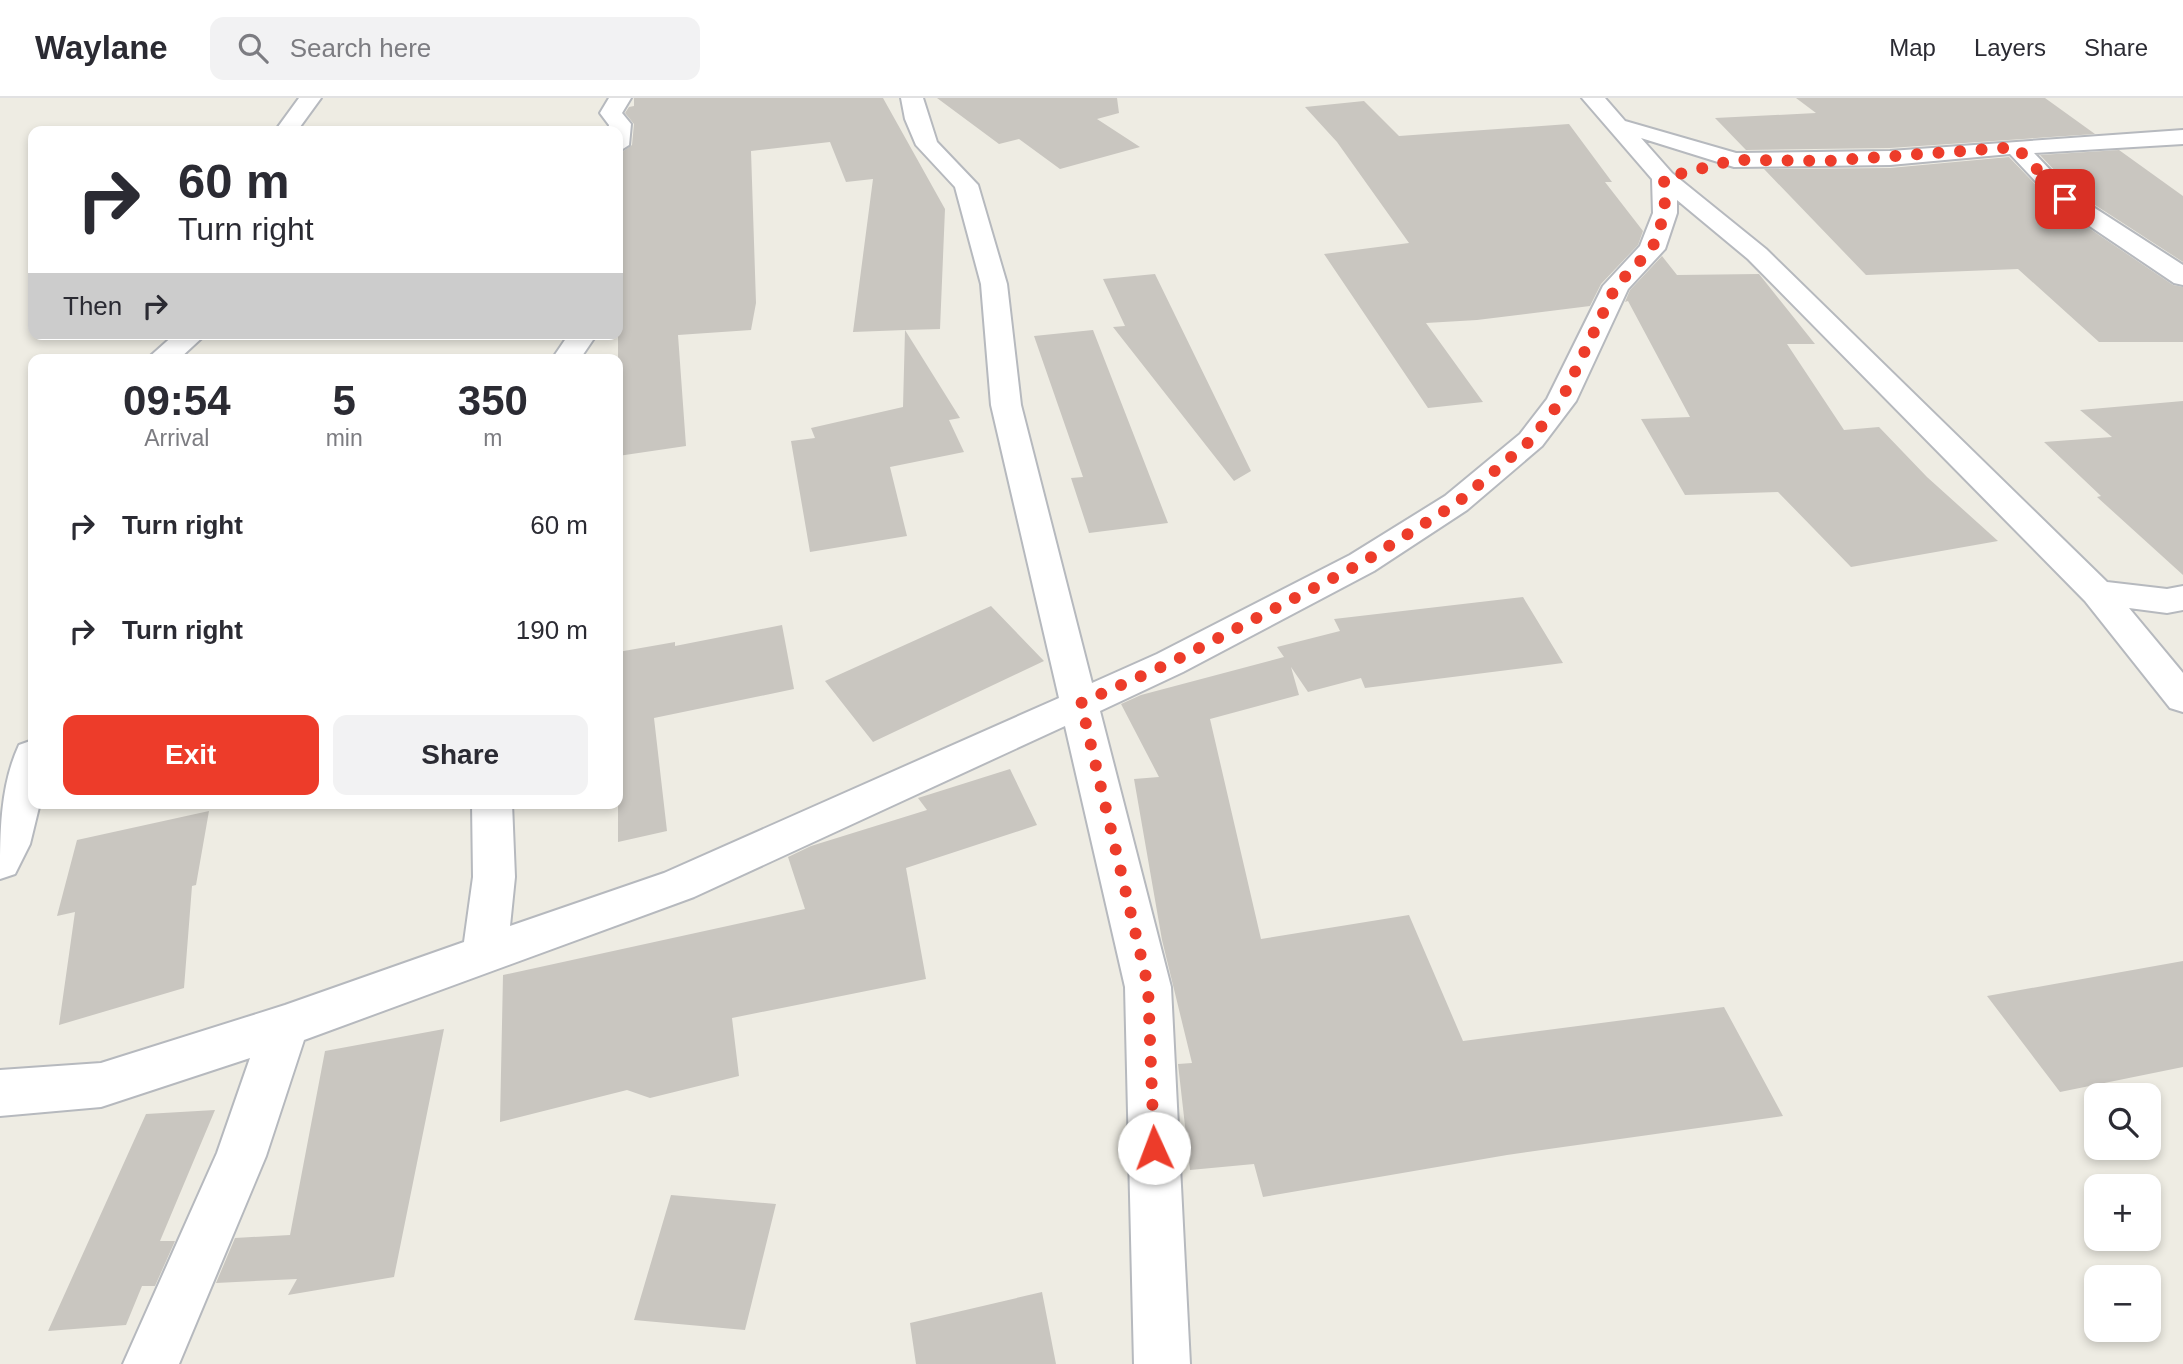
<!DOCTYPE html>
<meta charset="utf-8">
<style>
:root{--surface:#fff;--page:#f2f2f3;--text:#2b2b33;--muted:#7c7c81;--line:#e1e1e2;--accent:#ed3c2a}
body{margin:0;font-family:Helvetica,sans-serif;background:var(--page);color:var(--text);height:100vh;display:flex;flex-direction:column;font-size:26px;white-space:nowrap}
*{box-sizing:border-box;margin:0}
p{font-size:23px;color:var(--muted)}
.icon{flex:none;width:38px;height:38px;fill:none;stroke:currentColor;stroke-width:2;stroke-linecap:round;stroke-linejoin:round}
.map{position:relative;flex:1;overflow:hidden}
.panel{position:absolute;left:28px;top:256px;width:595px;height:455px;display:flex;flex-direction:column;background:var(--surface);border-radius:14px;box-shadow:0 4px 10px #0003}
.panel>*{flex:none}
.hud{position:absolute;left:28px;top:28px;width:595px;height:214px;border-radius:14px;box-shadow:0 4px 10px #0003;background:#fff;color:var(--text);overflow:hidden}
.buttons{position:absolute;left:2084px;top:985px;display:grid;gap:14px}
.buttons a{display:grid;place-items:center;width:77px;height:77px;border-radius:14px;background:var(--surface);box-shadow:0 4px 10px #0003;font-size:35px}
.pin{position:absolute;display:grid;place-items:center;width:60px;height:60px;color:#fff;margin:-30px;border-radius:14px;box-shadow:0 4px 10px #0006}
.me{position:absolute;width:77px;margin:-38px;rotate:358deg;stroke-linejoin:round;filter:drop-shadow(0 0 5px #0008)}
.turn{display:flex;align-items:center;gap:24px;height:147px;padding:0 35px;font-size:32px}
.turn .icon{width:91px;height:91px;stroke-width:2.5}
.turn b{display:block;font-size:49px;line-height:60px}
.then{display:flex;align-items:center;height:66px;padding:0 35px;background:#0003;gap:14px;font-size:26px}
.eta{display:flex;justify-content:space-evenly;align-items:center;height:119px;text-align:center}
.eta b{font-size:42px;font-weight:700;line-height:49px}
.action{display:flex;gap:14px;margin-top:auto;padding:14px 35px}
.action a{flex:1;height:80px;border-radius:14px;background:var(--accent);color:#fff;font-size:28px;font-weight:700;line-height:80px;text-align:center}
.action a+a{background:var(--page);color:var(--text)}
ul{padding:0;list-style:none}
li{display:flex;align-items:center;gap:21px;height:105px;padding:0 35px}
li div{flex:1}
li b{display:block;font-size:26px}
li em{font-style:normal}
header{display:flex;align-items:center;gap:42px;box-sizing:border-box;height:98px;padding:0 35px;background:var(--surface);border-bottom:2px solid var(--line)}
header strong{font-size:33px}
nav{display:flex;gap:38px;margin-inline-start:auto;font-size:24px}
.search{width:490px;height:63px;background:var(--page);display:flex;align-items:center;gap:18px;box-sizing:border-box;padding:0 24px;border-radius:14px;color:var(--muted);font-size:26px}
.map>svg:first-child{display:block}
</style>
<header>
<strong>Waylane</strong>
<div class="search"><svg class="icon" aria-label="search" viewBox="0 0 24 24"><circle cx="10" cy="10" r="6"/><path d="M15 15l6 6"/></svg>Search here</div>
<nav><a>Map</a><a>Layers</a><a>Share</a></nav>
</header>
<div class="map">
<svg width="2183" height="1266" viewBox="0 0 2183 1266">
<rect width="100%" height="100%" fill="#eeece3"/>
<path fill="#c9c6c0" d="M 634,0 L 883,0 L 945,111 L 940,231 L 905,232 L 960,320 L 949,322 L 964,354 L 890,369 L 907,438 L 810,454 L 791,343 L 815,340 L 811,330 L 903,309 L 905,232 L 853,234 L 873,81 L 846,84 L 830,44 L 751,53 L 756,205 L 751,232 L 678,237 L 686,348 L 618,358 L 618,57 L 632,47 L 634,26 L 625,15 L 629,9 L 634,8 Z
M 937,0 L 1117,0 L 1119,15 L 1097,21 L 1140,49 L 1060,71 L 1019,41 L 999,46 Z
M 1796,0 L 2045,0 L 2095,36 L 1890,50 L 1746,52 L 1715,20 L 1816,15 Z
M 1364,3 L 1399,38 L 1569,26 L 1612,84 L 1605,84 L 1643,133 L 1638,147 L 1601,186 L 1590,208 L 1477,222 L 1426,225 L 1483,304 L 1428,310 L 1324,156 L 1409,145 L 1337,44 L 1305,9 Z
M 2119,52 L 2183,98 L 2183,164 L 2075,94 L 2040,57 Z
M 2009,59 L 2056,108 L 2173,187 L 2183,189 L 2183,244 L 2099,244 L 2018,171 L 1866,177 L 1764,71 L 1890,70 Z
M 1662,158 L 1677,177 L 1759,176 L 1815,246 L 1787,246 L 1844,332 L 1879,329 L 1927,379 L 1998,443 L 1851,469 L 1778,394 L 1685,397 L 1641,321 L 1690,319 L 1628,203 L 1625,204 L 1630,192 Z
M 1155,176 L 1251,373 L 1234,383 L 1113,229 L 1125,228 L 1103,181 Z
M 1093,232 L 1168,425 L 1089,435 L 1071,380 L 1083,379 L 1034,238 Z
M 2183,303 L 2183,477 L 2097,399 L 2101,398 L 2044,344 L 2112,339 L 2080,312 Z
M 1523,499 L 1563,565 L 1365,590 L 1361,580 L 1308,594 L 1291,569 L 1299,597 L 1210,621 L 1261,841 L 1409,817 L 1463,943 L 1724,909 L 1783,1018 L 1507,1057 L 1263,1099 L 1254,1066 L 1190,1072 L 1178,966 L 1192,965 L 1162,842 L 1134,681 L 1159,679 L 1121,606 L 1141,597 L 1284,559 L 1277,549 L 1340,533 L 1334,521 Z
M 991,508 L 1044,563 L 873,644 L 825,583 Z
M 782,527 L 794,591 L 654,620 L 667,733 L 618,744 L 618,554 L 675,544 L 675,548 Z
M 1010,671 L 1037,727 L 906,770 L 926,881 L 732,920 L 739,978 L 650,1000 L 627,992 L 500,1024 L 503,877 L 805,811 L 788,759 L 811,748 L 927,712 L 918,700 Z
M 209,713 L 196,787 L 192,788 L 184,890 L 59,927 L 75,814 L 57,818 L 77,742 Z
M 2183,863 L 2183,969 L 2060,994 L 1987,898 Z
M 444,931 L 394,1179 L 288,1197 L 297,1181 L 216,1185 L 235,1140 L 290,1137 L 325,953 Z
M 215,1012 L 160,1143 L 175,1143 L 155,1188 L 142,1188 L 126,1227 L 48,1233 L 146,1016 Z
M 671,1097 L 776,1106 L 745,1232 L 634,1222 Z
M 1042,1194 L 1056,1266 L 916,1266 L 910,1225 Z"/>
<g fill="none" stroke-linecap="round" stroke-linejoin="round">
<g stroke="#b6b9be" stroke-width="4">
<path id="street" d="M 299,0 L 321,0 L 297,33 L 275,33 Z
M 609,0 L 631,0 L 622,15 L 631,26 L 629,47 L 618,54 L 618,33 L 608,33 L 609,27 L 600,15 Z
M 901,0 L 923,0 L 937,44 L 978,87 L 1007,186 L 1021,307 L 1092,585 L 1157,556 L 1350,457 L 1445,398 L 1520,336 L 1547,301 L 1603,188 L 1640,148 L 1653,115 L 1652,81 L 1582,0 L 1605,0 L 1625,23 L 1736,55 L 1890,53 L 2183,32 L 2183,46 L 2034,55 L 2073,96 L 2183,167 L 2183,187 L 2174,185 L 2057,106 L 2010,56 L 1890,67 L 1734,69 L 1641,40 L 1672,75 L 1766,151 L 2107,484 L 2167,491 L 2183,488 L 2183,512 L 2167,515 L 2129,510 L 2183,575 L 2183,614 L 2170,610 L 2085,503 L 1748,161 L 1677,102 L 1677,115 L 1665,151 L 1628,191 L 1576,303 L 1542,348 L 1467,412 L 1374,473 L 1183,574 L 1100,613 L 1171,889 L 1190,1266 L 1134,1266 L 1125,889 L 1065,628 L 694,799 L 304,942 L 266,1058 L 179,1266 L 123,1266 L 217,1055 L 250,960 L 101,1009 L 0,1018 L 0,972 L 101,965 L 285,907 L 464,844 L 473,779 L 472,705 L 512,705 L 515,779 L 510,828 L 664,775 L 1059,600 L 991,307 L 981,186 L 955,89 L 916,47 L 905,21 Z
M 175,236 L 206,236 L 179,261 L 147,261 Z
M 569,236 L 597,236 L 580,261 L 552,261 Z
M 33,642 L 33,705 L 40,705 L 30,746 L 15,776 L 0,781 C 0,735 0,688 19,647 Z"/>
</g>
<use href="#street" fill="#fff" fill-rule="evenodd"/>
</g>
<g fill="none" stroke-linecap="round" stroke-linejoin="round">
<path stroke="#ed3c2a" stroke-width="12" stroke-dasharray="0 21.6" d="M 1154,1050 L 1148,888 L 1081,605 L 1170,565 L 1362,465 L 1457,405 L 1531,342 L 1561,303 L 1616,188 L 1652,151 L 1665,115 L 1664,80 L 1734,62 L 1827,63 L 2016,49 L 2065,101"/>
</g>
</svg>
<div class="buttons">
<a><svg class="icon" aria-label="search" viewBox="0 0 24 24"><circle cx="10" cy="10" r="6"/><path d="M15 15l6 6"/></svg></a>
<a>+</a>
<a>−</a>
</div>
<div class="pin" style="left:2065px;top:101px;background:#d93025"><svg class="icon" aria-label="arrive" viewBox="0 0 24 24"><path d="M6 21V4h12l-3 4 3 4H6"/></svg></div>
<svg class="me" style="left:1154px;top:1050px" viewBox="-20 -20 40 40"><circle r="19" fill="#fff"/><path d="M0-13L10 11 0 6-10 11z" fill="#ed3c2a"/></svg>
<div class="hud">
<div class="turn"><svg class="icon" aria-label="right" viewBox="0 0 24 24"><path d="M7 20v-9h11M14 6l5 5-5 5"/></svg><div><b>60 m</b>Turn right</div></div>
<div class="then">Then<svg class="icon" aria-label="right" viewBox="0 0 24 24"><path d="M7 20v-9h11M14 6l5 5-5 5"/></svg></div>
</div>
<section class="panel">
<div class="eta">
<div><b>09:54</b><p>Arrival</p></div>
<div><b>5</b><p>min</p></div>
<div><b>350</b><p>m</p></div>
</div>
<ul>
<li><svg class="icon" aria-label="right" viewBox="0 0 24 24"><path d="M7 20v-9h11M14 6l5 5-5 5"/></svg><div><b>Turn right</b></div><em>60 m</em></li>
<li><svg class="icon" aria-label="right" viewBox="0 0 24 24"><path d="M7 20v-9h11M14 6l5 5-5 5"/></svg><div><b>Turn right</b></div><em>190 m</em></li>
</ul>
<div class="action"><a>Exit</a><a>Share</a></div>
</section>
</div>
